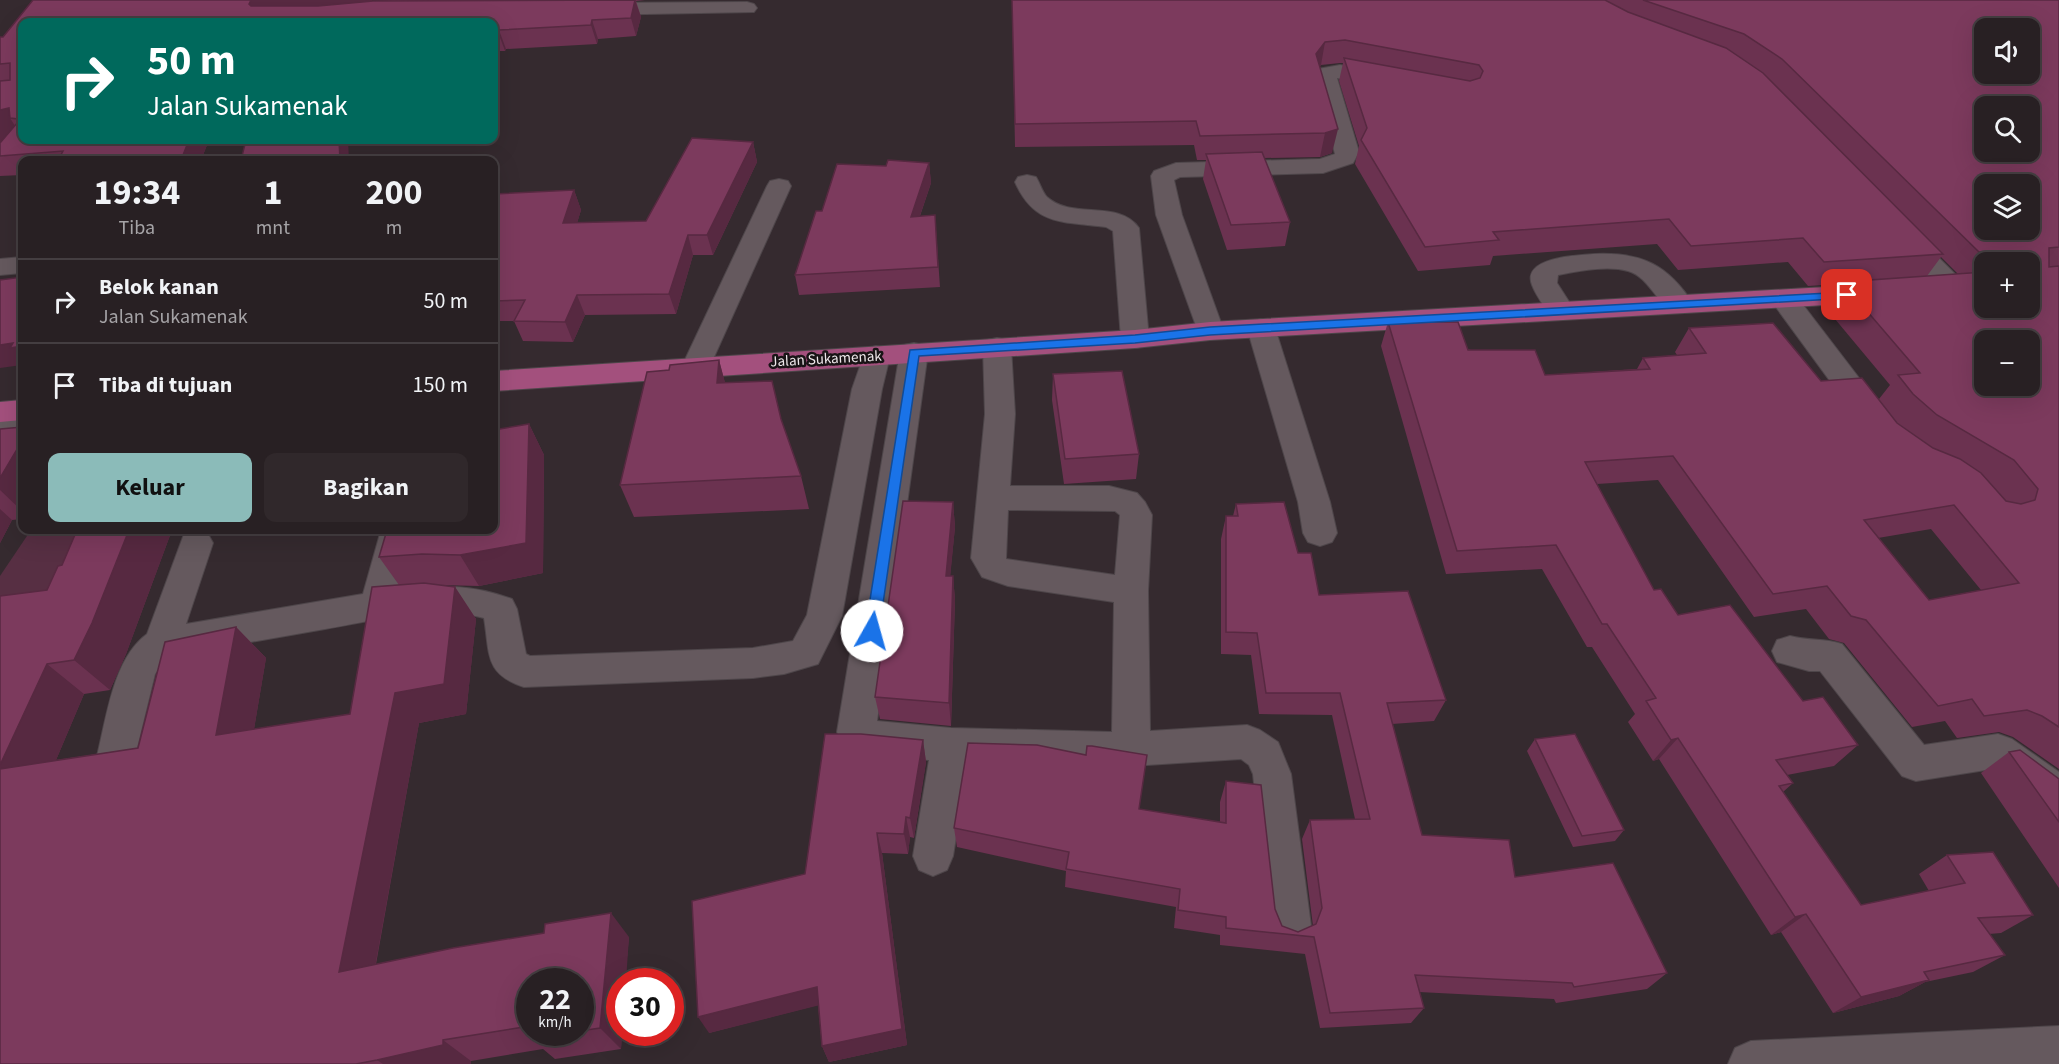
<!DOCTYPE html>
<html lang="id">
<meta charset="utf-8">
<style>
:root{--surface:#282023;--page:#30282b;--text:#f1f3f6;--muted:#a5a3a6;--line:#443e41;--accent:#8bbbb9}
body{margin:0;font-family:"Source Sans 3",sans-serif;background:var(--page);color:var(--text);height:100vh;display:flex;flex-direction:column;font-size:22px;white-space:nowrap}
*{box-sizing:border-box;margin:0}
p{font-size:20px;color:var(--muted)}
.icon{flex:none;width:33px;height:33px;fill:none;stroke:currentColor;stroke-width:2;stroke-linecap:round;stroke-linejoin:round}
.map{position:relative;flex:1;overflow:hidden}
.panel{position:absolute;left:18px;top:156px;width:480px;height:378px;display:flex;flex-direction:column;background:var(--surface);border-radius:12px;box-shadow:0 6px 24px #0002,0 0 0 2px var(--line)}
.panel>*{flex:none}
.top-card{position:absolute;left:18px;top:18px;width:480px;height:126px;border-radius:12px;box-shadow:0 6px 24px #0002,0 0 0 2px var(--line);background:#00695c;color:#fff;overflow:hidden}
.buttons{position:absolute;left:1974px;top:18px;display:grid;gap:12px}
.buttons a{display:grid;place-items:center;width:66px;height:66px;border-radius:12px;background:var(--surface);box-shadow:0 6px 24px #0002,0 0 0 2px var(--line);font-size:30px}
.speed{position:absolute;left:516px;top:968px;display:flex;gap:12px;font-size:30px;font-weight:700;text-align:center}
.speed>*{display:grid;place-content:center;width:78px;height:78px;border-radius:50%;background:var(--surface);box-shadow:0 6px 24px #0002,0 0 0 2px var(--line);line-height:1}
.speed small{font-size:15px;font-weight:400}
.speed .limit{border:9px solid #d22;background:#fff;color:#111}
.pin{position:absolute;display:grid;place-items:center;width:51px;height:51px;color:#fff;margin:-26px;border-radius:12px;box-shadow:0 3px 9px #0006}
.me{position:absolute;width:66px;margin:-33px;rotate:7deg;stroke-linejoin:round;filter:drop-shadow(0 0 4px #0008)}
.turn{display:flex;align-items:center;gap:21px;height:126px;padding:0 30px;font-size:27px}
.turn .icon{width:78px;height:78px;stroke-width:2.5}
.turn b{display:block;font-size:42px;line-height:51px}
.eta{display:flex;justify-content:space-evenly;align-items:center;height:102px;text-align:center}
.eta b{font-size:36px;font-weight:700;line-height:42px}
.cta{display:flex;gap:12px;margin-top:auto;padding:12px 30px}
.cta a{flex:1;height:69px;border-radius:12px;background:var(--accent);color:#111;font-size:24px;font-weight:700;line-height:69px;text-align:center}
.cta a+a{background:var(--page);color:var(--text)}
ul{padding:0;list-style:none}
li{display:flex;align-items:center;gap:18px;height:84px;padding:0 30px;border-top:2px solid var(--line)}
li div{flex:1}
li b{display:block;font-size:22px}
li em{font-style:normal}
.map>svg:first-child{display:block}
</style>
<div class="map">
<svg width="2059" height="1064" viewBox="0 0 2059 1064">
<rect width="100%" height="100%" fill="#352a2f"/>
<path fill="#572f43" d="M 31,530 L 120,530 L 73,609 L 0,613 L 0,576 Z"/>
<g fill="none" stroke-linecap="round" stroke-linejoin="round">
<g stroke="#4e464a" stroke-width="2">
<path id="minor" d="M 747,2 L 754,4 L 757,8 L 754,12 L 592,15 L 585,13 L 582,9 L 585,5 L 592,3 Z
M 1340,65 L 1395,75 L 1398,80 L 1395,85 L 1387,87 L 1337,78 L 1359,152 L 1353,163 L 1323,173 L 1180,177 L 1174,180 L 1182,215 L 1224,331 L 1220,337 L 1210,340 L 1200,337 L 1156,215 L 1151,176 L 1154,171 L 1176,163 L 1320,159 L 1335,154 L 1314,76 L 1318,69 Z
M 1027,175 L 1036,177 C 1040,183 1042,192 1047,197 C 1072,220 1119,199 1139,228 L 1149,339 L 1145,346 L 1135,348 L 1125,346 L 1121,339 L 1113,231 L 1106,227 C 1064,221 1035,227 1015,182 L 1018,177 Z
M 779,179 L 788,181 L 791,186 L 710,366 L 706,373 L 696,376 L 686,373 L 682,366 L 767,186 L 770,181 Z
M 1902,227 L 1911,230 L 1963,282 L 1966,288 L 1963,294 L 1953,296 L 1943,294 L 1893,240 L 1889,235 L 1893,230 Z
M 1595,254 C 1642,252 1668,265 1694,305 L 1690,311 C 1659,319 1654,278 1628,271 C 1607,265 1579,271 1558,275 L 1557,283 L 1575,311 L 1571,317 L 1561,320 L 1551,317 C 1545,307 1536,296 1532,285 C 1521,257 1579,255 1595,254 Z
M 22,257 L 22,273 L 0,275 L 0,259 Z
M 1784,290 L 1794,293 L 1882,408 L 1886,415 L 1882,422 L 1871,426 L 1860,422 L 1770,299 L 1774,293 Z
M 1261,319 L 1271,322 L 1275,328 L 1330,502 L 1337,533 L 1332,542 L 1320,546 L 1308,542 L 1303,533 L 1298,502 L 1247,328 L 1251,322 Z
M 997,338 L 1007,340 L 1011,347 L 1015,414 L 1010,486 L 1109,486 L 1137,493 L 1145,502 L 1152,515 L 1148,591 L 1150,731 L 1247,725 L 1260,730 L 1278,742 L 1291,774 L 1311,926 L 1305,941 L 1290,947 L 1275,941 L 1269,926 L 1253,774 L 1249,765 L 1241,759 L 1131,766 L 968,762 L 953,856 L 947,870 L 933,876 L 919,870 L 913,856 L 929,760 C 910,758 862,757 847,748 C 842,745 840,737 837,732 L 900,352 L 904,345 L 914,343 L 924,345 L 928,352 L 877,721 L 951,728 L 1112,732 L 1114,602 L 1008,586 L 982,577 L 971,558 L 985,414 L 983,347 L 987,340 ZM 1008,510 L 1115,511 L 1120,515 L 1115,575 L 1006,559 Z
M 876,346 L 886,349 L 890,356 L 882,389 L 842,616 L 818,664 L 784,674 L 753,678 L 524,687 C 484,674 490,654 484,618 C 437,604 372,621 325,629 C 274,638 222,647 171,656 L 163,663 L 155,674 L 135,756 L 130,768 L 116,773 L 102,768 L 97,756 C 107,716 113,659 147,634 L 184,534 L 196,530 L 208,534 L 213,543 L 186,624 L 363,594 L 381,530 L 413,530 L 398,590 C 441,585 471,584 512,599 L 517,609 L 526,654 L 530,656 L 753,648 L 793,641 L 807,615 L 852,389 L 866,349 Z
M 17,401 L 22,402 L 22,427 L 11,447 L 0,450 L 0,414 L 6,404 Z
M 1790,636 C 1808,641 1825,638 1842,644 L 1924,745 L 1998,734 L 2012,739 L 2059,772 L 2059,808 C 2040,811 2008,781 1992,769 L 1916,781 L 1902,776 L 1820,671 L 1809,671 L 1777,662 L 1772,651 L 1777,640 Z
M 2059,1026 L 2059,1064 L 1728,1064 L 1735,1048 L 1751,1041 Z"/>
</g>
<g stroke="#4e464a" stroke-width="2">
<path id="major" d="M 1878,284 L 1888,287 L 1892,293 L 1888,299 L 1878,302 L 1210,340 L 1135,348 L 494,391 L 494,371 L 1135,330 L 1210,322 Z
M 22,400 L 22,420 L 0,422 L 0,402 Z"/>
</g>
<use href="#minor" fill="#65595e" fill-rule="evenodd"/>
<use href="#major" fill="#a3507d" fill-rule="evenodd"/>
</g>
<path fill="#6b3250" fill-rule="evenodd" d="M 33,0 L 372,0 L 371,1 L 394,0 L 645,0 L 636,1 L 641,17 L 636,36 L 598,39 L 597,44 L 506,49 L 505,51 L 494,51 L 494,22 L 22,22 L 22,140 L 209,140 L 201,160 L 22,160 L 22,175 L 0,176 L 0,37 L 3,37 Z
M 1012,0 L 2059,0 L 2059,769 L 2013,737 L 1999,732 L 1957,738 L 1945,721 L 1912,727 L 1844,643 L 1829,639 L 1806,609 L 1754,617 L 1658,480 L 1597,484 L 1654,590 L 1678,615 L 1803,701 L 1858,745 L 1834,766 L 1787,775 L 1793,783 L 1783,792 L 1861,905 L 1929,891 L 1919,874 L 1947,855 L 2033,915 L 2001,933 L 1989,934 L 2005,955 L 1973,972 L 1925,982 L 1899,996 L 1833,1013 L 1781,932 L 1771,935 L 1659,759 L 1653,761 L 1628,722 L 1635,714 L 1592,647 L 1587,647 L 1542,569 L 1446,574 L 1381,346 L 1388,322 L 1545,375 L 1637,369 L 1643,358 L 1677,355 L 1675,352 L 1689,328 L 1821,381 L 1879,399 L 1890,385 L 1825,307 L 1840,284 L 1808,286 L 1788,262 L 1678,270 L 1657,244 L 1493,256 L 1490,265 L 1418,271 L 1355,164 L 1359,146 L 1339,81 L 1343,63 L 1340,63 L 1321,65 L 1320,66 L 1332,153 L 1320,157 L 1264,158 L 1290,222 L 1285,246 L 1227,250 L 1203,179 L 1206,160 L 1197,160 L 1194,145 L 1015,147 ZM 1941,257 L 1958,274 L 1927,276 ZM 1984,262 L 2030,262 L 1984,308 ZM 1931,529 L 1981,590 L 1929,600 L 1878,538 Z
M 753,142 L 757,162 L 713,255 L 693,255 L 676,314 L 585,315 L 573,342 L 523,341 L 514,321 L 494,321 L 494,194 L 574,190 L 581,210 L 577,223 L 646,221 Z
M 929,163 L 931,183 L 920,216 L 935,215 L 940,287 L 799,295 L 795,275 L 822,211 L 886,166 Z
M 719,360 L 725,383 L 781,420 L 801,476 L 809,509 L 634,517 L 620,485 L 669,370 Z
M 1053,374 L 1139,454 L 1136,479 L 1064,484 L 1052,400 Z
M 529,424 L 544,455 L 543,573 L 479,586 L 438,585 L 455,587 L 476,619 L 466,714 L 419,723 L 376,964 L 629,937 L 620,1032 L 622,1032 L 621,1049 L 555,1059 L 543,1049 L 471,1061 L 471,1064 L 0,1064 L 47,590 L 62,565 L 77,530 L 172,530 L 126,654 L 110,690 L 84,694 L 56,760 L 138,748 L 236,627 L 266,658 L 254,729 L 350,714 L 399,585 L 379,557 ZM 530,981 L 580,981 L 580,1032 L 530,1032 Z
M 0,429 L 22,441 L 22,519 L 12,520 L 0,543 Z
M 953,502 L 955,527 L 950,576 L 953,576 L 955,600 L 951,726 L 880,719 L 875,697 Z
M 1236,504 L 1298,553 L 1319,595 L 1446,700 L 1434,721 L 1392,724 L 1422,835 L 1515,877 L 1667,973 L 1647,989 L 1556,1003 L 1554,999 L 1419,992 L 1424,1008 L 1411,1023 L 1320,1028 L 1305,954 L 1220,945 L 1220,935 L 1174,928 L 1176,907 L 1065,887 L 1066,871 L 957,847 L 954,828 L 1139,809 L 1220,822 L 1220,802 L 1226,781 L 1275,909 L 1282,926 L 1298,932 L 1313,926 L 1302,839 L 1310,820 L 1355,819 L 1332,715 L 1259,714 L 1251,655 L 1221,654 L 1221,539 L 1226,516 L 1233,516 Z
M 1535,739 L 1624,830 L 1615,841 L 1573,847 L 1527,751 Z
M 923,740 L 926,762 L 914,838 L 910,837 L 908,854 L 882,853 L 907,1045 L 829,1062 L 822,1046 L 818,1005 L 709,1033 L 805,874 Z
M 2009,752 L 2059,779 L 2059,888 L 1981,773 Z"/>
<path fill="#572941" d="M 251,0 L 372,0 L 370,4 L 259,22 L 249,4 Z
M 635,0 L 641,17 L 636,36 L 631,18 Z
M 592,20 L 598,39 L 597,44 L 591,25 Z
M 499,30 L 506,49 L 505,51 L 498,32 Z
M 1325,42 L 1321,65 L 1312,77 L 1316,54 Z
M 9,108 L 10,118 L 17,129 L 0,148 L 0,110 Z
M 1338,129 L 1332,153 L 1320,157 L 1325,133 Z
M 189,140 L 209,140 L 201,160 L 181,160 Z
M 273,140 L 290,140 L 283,160 L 272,142 Z
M 339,140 L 348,140 L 349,160 L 340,160 Z
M 753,142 L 757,162 L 713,255 L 707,235 Z
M 929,163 L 931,183 L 913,236 L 911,217 Z
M 574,190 L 581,210 L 571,243 L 563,223 Z
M 688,235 L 693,255 L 676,314 L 669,294 Z
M 577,295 L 585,315 L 573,342 L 565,322 Z
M 13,343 L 22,346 L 22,365 L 0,368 L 0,345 Z
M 719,360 L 728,394 L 717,383 Z
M 529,424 L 544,455 L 543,573 L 479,586 L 460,555 Z
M 22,441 L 22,511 L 0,490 L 0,478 Z
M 953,502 L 955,527 L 948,600 L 946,576 Z
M 0,509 L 12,520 L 0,543 Z
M 129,530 L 172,530 L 126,654 L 110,690 L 74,660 Z
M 227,530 L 247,530 L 230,533 Z
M 953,576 L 955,600 L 951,726 L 949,703 Z
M 455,587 L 476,619 L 466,714 L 419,723 L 370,995 L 339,972 L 395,693 Z
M 236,627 L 266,658 L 248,765 L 216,735 Z
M 47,664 L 84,694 L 40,798 L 0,771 L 0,765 Z
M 1678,738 L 1659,759 L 1653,761 L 1671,740 Z
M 923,740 L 926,762 L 914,838 L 910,818 Z
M 906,817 L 910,837 L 908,854 L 904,834 Z
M 877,833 L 882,853 L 907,1045 L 829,1062 L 822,1046 Z
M 611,913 L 629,937 L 626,981 L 620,981 L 620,1032 L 622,1032 L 621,1049 L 600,1028 Z
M 1806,914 L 1781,932 L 1771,935 L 1795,917 Z
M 1929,980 L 1899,996 L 1833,1013 L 1861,997 Z
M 817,987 L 824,1004 L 709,1033 L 698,1017 Z
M 443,1040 L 471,1061 L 471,1064 L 383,1064 L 377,1060 Z"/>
<path fill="#7c3a5d" stroke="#572941" stroke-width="1.5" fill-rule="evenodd" d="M 33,0 L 251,0 L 249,4 L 251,6 L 318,6 L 373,1 L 635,0 L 631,18 L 592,20 L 591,25 L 499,30 L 498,32 L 494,32 L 494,22 L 22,22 L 22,140 L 189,140 L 181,160 L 58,160 L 63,151 L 0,156 L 0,143 L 18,122 L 18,119 L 10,118 L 9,108 L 0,110 L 0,81 L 10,80 L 10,63 L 0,64 L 0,37 L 3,37 Z
M 1012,0 L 1605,0 L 1628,12 L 1726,48 L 1763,73 L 1943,254 L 1824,262 L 1803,238 L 1691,246 L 1669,219 L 1493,232 L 1499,240 L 1425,247 L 1361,140 L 1367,128 L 1344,58 L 1470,81 L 1480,78 L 1483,71 L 1479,65 L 1345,40 L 1325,42 L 1316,54 L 1338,129 L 1325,133 L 1200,136 L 1196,121 L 1015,124 Z
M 1643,0 L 2059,0 L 2059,247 L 2049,248 L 2049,267 L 2059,266 L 2059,727 L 2042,716 L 2027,710 L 1984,716 L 1972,699 L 1938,706 L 1866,620 L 1851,616 L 1827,586 L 1773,594 L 1673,456 L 1585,462 L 1654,590 L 1661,589 L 1678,615 L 1730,605 L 1803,701 L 1823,697 L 1858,745 L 1776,760 L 1793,783 L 1779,786 L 1861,905 L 1965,883 L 1947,855 L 1993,852 L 2033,915 L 1978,918 L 2005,955 L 1924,972 L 1929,980 L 1861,997 L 1806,914 L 1795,917 L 1678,738 L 1671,740 L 1646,701 L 1656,698 L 1607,624 L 1602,624 L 1556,545 L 1457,551 L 1388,322 L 1458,322 L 1468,350 L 1535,350 L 1545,375 L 1650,369 L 1643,358 L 1706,353 L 1689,328 L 1773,323 L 1821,381 L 1862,378 L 1897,423 L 1933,448 L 1960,459 L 1981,473 L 2006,501 L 2021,504 L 2035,500 L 2038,489 L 2014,460 L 1937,415 L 1913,394 L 1898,375 L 1920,373 L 1842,282 L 1984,272 L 1984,308 L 2030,308 L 2030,262 L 2006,262 L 2005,251 L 1979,252 L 1782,59 L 1744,34 ZM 1984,28 L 2030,28 L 2030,74 L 1984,74 ZM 1984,106 L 2030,106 L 2030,152 L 1984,152 ZM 1984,184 L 2030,184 L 2030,230 L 1984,230 ZM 1984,340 L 2030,340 L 2030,386 L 1984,386 ZM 1954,505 L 2019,583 L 1929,600 L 1864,520 Z
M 692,138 L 753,142 L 707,235 L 688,235 L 669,294 L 577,295 L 565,322 L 514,321 L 525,300 L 494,301 L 494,194 L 574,190 L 563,223 L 646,221 Z
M 246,140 L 273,140 L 272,142 L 300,142 L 300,140 L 339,140 L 340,160 L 241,160 Z
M 1262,152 L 1290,222 L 1231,225 L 1206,154 Z
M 888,160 L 929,163 L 911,217 L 935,215 L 938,267 L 795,275 L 816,211 L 822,211 L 837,164 L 886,166 Z
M 22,277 L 22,346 L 10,348 L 13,343 L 0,345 L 0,280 Z
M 719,360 L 717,383 L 772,381 L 781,419 L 801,476 L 620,485 L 647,372 L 669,370 L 670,365 Z
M 1122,371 L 1139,454 L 1065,459 L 1053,374 Z
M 529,424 L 526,543 L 460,555 L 422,554 L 379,557 L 387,530 L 494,530 L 494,430 Z
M 22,427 L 22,441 L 0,478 L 0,429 Z
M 903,501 L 953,502 L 946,576 L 953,576 L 949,703 L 875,697 Z
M 1284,502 L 1298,553 L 1311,553 L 1319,595 L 1408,591 L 1446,700 L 1387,703 L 1422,835 L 1509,840 L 1515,877 L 1613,863 L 1667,973 L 1574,987 L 1572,983 L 1415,975 L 1424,1008 L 1330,1013 L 1314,937 L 1226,928 L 1226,917 L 1178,910 L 1180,889 L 1066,869 L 1069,852 L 954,828 L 968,743 L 1037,745 L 1086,755 L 1087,746 L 1092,746 L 1147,755 L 1139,809 L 1226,823 L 1226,781 L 1261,785 L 1275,909 L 1282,926 L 1298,932 L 1316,924 L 1322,908 L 1310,820 L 1370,819 L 1340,693 L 1266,693 L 1257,633 L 1226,632 L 1226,516 L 1238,516 L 1236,504 Z
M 77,530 L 129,530 L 92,623 L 74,660 L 47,664 L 0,765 L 0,596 L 47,590 L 58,566 L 62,565 Z
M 424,583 L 455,587 L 444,684 L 395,693 L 339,972 L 453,948 L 544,933 L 545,924 L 611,913 L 600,1028 L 580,1031 L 580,981 L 530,981 L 530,1026 L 443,1040 L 443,1045 L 377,1060 L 356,1064 L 0,1064 L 0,769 L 138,748 L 165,642 L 236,627 L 216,735 L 350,714 L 372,587 Z
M 825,734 L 861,734 L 923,740 L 910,818 L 906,817 L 904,834 L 877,833 L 902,1029 L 822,1046 L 817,987 L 698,1017 L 692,901 L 805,874 Z
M 1575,734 L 1624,830 L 1582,836 L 1535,739 Z
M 2020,750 L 2059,779 L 2059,822 L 2009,752 Z
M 532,1032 L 574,1032 L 531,1039 Z"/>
<path fill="#1a73e8" stroke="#114b97" stroke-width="1.5" d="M 1847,292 L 1851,293 L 1851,298 L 1210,335 L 1135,343 L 919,356 L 879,631 L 877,635 L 867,635 L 865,631 L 910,350 L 1135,335 L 1210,327 Z"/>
<g text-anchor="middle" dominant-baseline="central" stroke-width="5" stroke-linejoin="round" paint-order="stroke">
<g font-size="15" fill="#eee7ea" stroke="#191416">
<text transform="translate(826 359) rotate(-3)">Jalan Sukamenak</text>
</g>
</g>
</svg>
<div class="buttons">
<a><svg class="icon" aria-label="sound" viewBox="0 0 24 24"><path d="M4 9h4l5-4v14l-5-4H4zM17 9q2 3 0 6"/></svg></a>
<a><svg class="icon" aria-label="search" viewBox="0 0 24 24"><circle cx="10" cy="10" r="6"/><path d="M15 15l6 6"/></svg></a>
<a><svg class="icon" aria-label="layers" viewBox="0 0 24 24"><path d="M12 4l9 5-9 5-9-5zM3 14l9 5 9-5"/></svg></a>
<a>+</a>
<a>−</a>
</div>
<div class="speed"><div>22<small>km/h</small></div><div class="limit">30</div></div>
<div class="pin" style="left:1847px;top:295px;background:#d93025"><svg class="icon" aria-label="arrive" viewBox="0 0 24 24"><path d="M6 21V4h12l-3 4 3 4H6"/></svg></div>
<svg class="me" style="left:872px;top:631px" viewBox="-20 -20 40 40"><circle r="19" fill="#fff"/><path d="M0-13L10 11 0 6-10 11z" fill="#1a73e8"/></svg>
<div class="top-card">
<div class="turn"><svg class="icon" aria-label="right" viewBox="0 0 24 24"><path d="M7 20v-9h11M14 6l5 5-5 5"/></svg><div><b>50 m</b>Jalan Sukamenak</div></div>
</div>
<section class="panel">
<div class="eta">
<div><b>19:34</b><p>Tiba</p></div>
<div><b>1</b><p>mnt</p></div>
<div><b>200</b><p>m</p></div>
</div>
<ul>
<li><svg class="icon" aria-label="right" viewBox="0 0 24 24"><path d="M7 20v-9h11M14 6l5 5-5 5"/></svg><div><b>Belok kanan</b><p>Jalan Sukamenak</p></div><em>50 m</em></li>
<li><svg class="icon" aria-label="arrive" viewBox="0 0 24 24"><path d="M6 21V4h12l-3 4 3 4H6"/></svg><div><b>Tiba di tujuan</b></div><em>150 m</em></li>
</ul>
<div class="cta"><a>Keluar</a><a>Bagikan</a></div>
</section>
</div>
